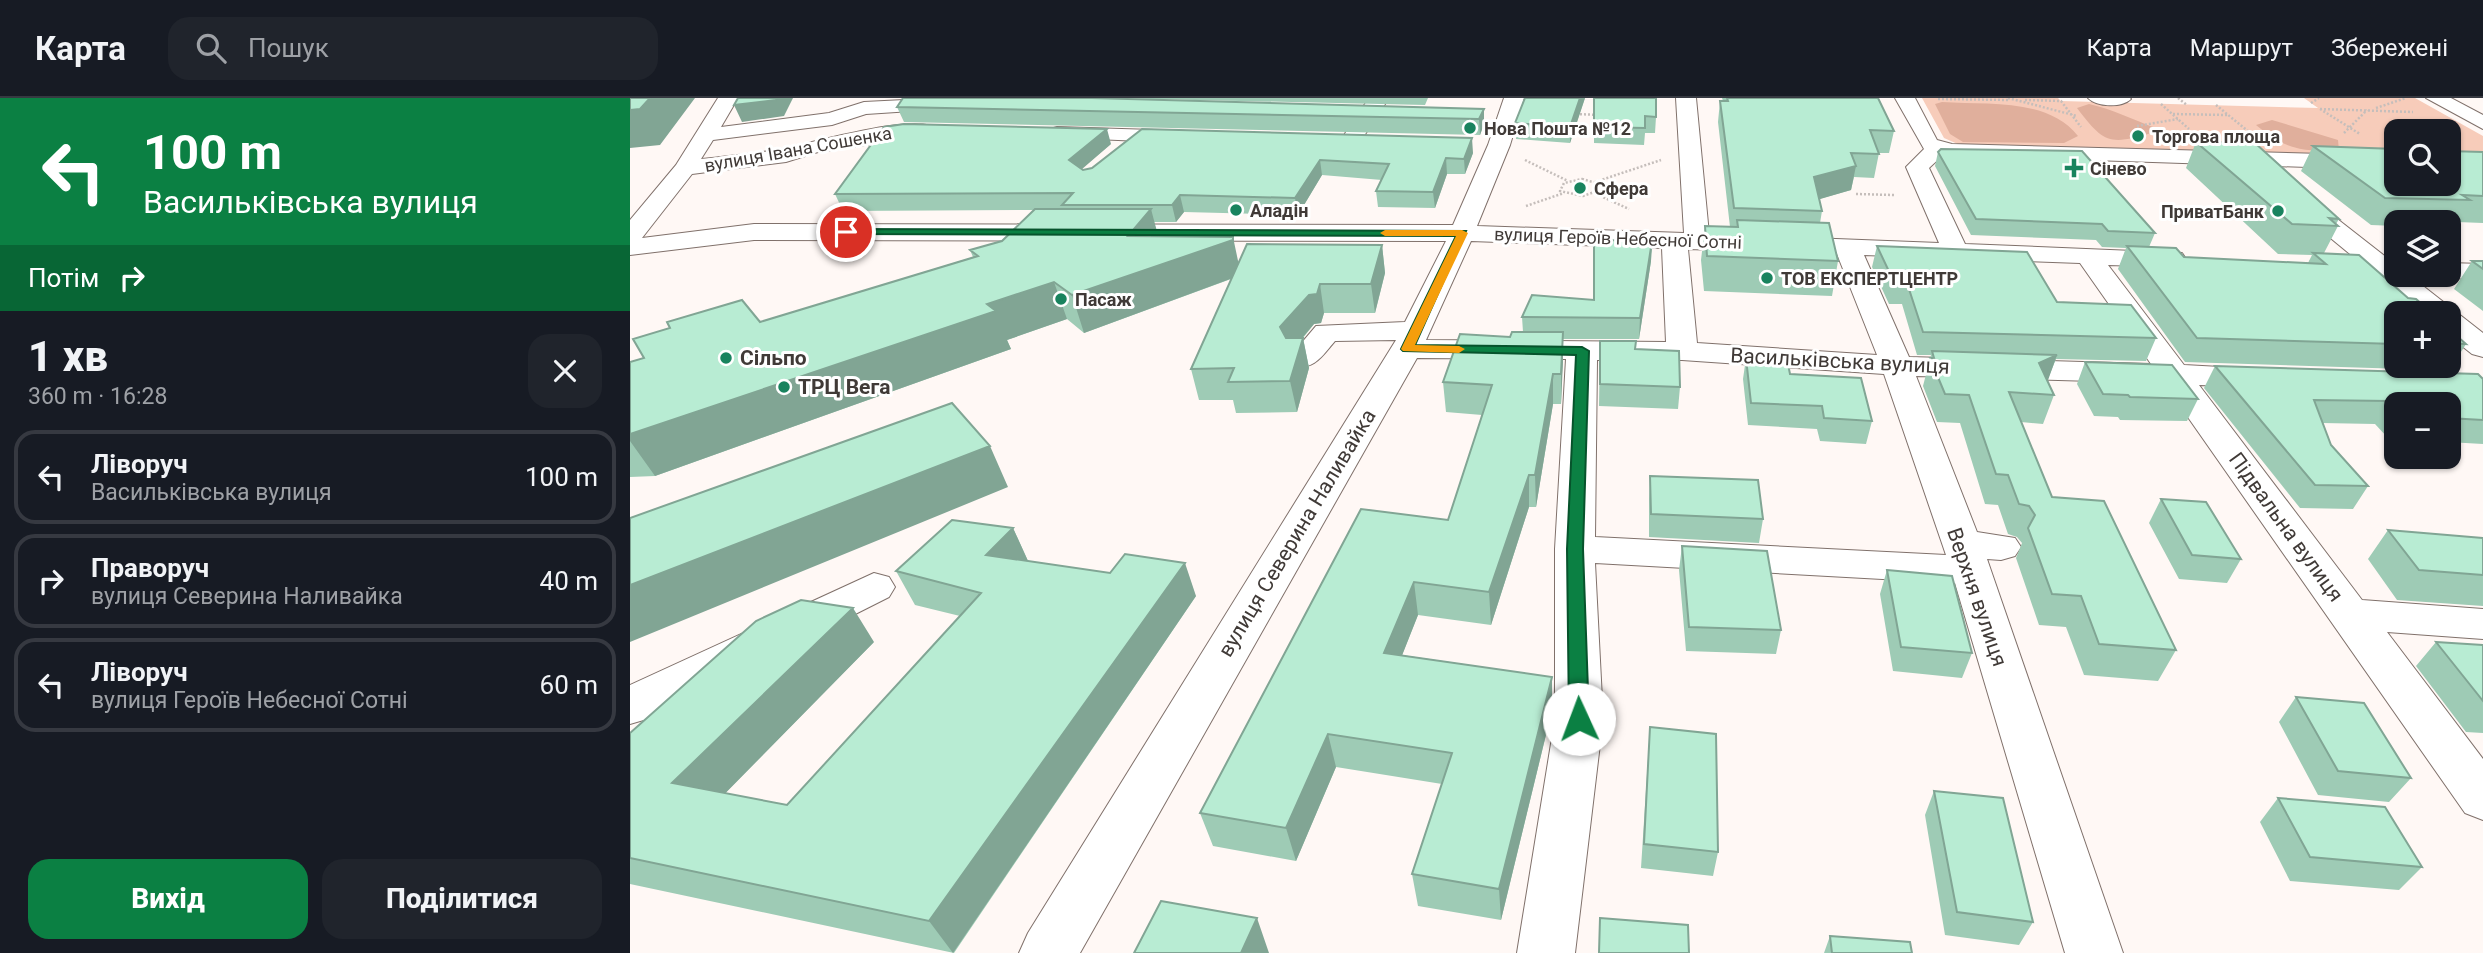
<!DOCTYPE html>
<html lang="uk">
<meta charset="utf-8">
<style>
:root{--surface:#171b24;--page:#20242c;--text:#f1f3f6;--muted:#9ea1a6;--line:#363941;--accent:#0b8043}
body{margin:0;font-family:Roboto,sans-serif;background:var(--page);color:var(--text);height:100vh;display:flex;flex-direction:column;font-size:26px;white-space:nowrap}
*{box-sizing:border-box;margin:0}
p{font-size:23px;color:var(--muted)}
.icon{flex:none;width:38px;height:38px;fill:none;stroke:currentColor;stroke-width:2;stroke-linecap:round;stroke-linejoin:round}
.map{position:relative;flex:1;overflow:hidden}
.sheet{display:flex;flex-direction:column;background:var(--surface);width:630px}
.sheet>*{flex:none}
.top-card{background:#0b8043;color:#fff;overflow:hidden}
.buttons{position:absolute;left:1754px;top:21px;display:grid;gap:14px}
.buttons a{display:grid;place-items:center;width:77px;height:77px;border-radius:14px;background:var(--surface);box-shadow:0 2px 5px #0004;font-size:35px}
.pin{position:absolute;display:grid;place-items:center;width:60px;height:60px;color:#fff;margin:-30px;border:4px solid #fff;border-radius:50%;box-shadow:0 2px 7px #0007}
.me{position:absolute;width:77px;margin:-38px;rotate:358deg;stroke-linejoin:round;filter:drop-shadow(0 0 5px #0008)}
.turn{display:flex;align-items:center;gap:24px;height:147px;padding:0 28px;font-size:32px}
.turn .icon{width:91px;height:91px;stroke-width:2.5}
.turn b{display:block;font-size:49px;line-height:60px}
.then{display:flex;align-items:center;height:66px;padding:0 28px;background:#0003;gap:14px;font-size:26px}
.round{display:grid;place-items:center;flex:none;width:74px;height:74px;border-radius:21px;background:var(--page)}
.overview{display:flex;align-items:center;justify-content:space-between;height:119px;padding:0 28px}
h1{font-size:42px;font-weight:800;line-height:52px}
.button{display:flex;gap:14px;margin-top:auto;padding:14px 28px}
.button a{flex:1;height:80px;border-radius:21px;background:var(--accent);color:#fff;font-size:28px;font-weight:800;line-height:80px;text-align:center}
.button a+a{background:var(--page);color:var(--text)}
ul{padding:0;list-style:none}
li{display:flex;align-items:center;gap:21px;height:94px;margin:0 14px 10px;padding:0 14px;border:4px solid var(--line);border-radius:21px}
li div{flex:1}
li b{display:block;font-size:26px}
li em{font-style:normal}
header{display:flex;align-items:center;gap:42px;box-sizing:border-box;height:98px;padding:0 35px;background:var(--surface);border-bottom:2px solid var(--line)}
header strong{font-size:33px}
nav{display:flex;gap:38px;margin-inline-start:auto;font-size:24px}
.search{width:490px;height:63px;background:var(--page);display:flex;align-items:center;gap:18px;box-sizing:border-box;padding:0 24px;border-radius:21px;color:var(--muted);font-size:26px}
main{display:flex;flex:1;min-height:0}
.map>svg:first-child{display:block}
</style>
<header>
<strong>Карта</strong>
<div class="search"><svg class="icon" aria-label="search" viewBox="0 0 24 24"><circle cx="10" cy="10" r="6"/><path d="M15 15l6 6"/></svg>Пошук</div>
<nav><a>Карта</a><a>Маршрут</a><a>Збережені</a></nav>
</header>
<main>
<section class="sheet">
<div class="top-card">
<div class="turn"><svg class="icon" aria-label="left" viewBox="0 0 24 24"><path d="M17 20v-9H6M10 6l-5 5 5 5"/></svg><div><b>100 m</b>Васильківська вулиця</div></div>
<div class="then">Потім<svg class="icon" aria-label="right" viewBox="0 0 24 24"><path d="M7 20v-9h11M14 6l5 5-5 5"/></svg></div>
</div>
<div class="overview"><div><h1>1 хв</h1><p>360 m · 16:28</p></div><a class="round"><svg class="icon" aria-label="close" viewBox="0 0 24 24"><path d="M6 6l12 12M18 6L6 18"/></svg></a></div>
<ul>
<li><svg class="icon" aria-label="left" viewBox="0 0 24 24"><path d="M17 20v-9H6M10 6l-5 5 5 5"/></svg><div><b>Ліворуч</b><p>Васильківська вулиця</p></div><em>100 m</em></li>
<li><svg class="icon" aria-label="right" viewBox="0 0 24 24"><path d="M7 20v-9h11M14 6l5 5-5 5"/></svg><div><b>Праворуч</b><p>вулиця Северина Наливайка</p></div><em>40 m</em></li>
<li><svg class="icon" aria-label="left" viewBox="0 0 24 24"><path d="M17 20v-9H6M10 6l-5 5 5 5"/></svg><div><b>Ліворуч</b><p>вулиця Героїв Небесної Сотні</p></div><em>60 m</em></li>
</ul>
<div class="button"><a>Вихід</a><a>Поділитися</a></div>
</section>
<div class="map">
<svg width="1853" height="855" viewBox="0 0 1853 855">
<rect width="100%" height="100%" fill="#fff8f5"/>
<path fill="#f7ccba" d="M 1292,0 L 1428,0 L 1431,3 L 1688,10 L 1674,0 L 1785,0 L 1853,38 L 1853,61 L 1818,60 L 1818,33 L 1766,33 L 1766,59 L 1330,47 L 1314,40 Z"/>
<path fill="#e0af9c" d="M 1312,4 C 1358,7 1418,0 1448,38 L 1434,45 L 1333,44 L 1320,36 L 1305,6 Z
M 1459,6 C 1483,11 1503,22 1526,30 L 1525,34 C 1480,47 1475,47 1447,10 Z
M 1642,22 L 1708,42 L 1709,53 C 1669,53 1657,52 1626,27 Z"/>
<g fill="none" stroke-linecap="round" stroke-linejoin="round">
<g stroke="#80716b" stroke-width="2">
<path id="minor" d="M 88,0 L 108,0 L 91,29 L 199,15 L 234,4 L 315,0 L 322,5 L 312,11 L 236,16 L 202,27 L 83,42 L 71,61 C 98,58 125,56 151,51 C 176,47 293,12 307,32 L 297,38 L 188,54 L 156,64 L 62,76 L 12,140 L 124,126 L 823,127 L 858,47 L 874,0 L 894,0 L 880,47 L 847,128 L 1054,135 L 1046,0 L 1066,0 L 1079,136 L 1309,145 L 1276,69 L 1294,51 L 1265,0 L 1285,0 L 1307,42 L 1322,46 L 1766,58 L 1766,72 L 1313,57 L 1299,70 L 1335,146 L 1552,155 L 1556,161 L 1552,167 L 1543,169 L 1478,167 L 1554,267 L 1645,272 L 1650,279 L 1645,286 L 1634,289 L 1569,287 L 1732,502 L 1853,511 L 1853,541 L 1757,534 L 1853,661 L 1853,722 L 1835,715 L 1534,285 L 1286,278 L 1347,434 L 1385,440 L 1391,449 L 1385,458 L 1371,462 L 1357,461 L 1493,855 L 1435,855 L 1325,485 L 965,465 L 973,621 L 945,855 L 887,855 L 925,621 L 925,451 L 936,261 L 787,260 L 450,855 L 389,855 L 398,835 L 766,242 L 705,243 C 692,258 684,273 662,268 L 658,261 L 686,228 L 775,224 L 816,143 L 124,142 L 0,157 L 0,122 L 46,67 ZM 841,143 L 1032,150 L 1036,244 L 796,242 ZM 1058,151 L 1207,156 L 1247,257 L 1067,245 ZM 1234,157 L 1450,165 L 1521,266 L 1279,259 ZM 967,262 L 1052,262 L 1254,276 L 1316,457 L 965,439 Z
M 739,0 L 759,0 L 728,47 L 714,47 L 710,43 Z
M 1458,0 L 1500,0 L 1501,1 C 1492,10 1467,9 1458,0 Z
M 1796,0 L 1821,0 L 1853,17 L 1853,31 Z
M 427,29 L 556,33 L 566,39 L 556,45 L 420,39 L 417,35 L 420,31 Z
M 1666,93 L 1674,95 L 1761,163 L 1766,163 L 1766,177 L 1779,177 L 1853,235 L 1853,259 L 1842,256 L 1818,237 L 1818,215 L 1793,215 L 1747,178 L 1682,173 L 1678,167 L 1682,161 L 1726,161 L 1658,105 L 1654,100 L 1658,95 Z
M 1818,165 L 1853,166 L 1853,182 L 1808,179 L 1818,177 Z
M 244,475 L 259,479 L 265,489 L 259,499 L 17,621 L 0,626 L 0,587 Z"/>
</g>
<path stroke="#c5bebb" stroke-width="2.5" stroke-dasharray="2 2" stroke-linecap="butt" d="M 1378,0 L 1447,18
M 1548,0 L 1557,7
M 1308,1 L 1379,2
M 1395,2 L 1431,3 L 1451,29
M 1681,5 L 1689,0
M 1531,6 L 1559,31
M 1586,7 L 1619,34
M 1746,10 L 1776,0
M 1690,11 L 1783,14
M 1690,11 L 1730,36
M 946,16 L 969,17
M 1543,16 L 1597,17
M 1507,28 L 1548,21
M 1714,35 L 1737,12
M 895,62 L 938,83
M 952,81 L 970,86 L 973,91 L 953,98 L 930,93 L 934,85 Z
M 965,84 L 1031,62
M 966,96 L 999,111
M 1226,96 L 1264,97
M 896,108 L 934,95"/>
<use href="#minor" fill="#fff" fill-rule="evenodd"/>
</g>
<path fill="#9ecbb5" d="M 477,0 L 798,0 L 795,7 Z
M 895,0 L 955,0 L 940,45 L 886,41 L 885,25 Z
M 964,0 L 1026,19 L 1025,35 L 1015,35 L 1014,47 L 964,45 Z
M 1092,0 L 1248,0 L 1264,33 L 1259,55 L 1249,55 L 1244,80 L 1224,79 L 1221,92 L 1189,101 L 1192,113 L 1190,125 L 1208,163 L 1202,198 L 1074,193 L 1071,162 L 1075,128 L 1100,129 L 1088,24 L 1090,3 L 1093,3 Z
M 267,9 L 854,11 L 854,26 L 850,37 L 274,24 Z
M 1566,44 L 1709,121 L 1706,126 L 1708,128 L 1694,155 L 1766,215 L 1766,268 L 1818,268 L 1818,230 L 1836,246 L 1820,271 L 1806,270 L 1805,272 L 1555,264 L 1488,171 L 1496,150 L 1472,149 L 1466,142 L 1341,137 L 1305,68 L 1308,54 L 1525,135 L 1519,149 L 1554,159 L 1678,165 L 1682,157 L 1648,156 L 1556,70 Z
M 481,46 L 451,71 L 453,72 L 843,55 L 835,76 L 817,76 L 805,110 L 748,109 L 746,93 L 752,82 L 692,77 L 668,117 L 554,114 L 546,124 L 524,124 L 528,138 L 608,165 L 752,147 L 755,175 L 745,215 L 694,215 L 691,225 L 684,226 L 673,240 L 679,270 L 667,314 L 606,315 L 603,302 L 569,302 L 561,271 L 601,181 L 454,235 L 437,221 L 377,242 L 381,251 L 25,378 L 0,379 L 0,264 L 343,159 L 340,152 L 372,143 L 404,112 L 213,113 L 205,96 Z
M 1683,48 L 1853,54 L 1853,125 L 1827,124 L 1824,129 L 1818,129 L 1818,124 L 1766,124 L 1766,128 L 1741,127 L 1671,73 Z
M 1022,143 L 1021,163 L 1009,241 L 933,241 L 931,306 L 923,306 L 906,409 L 899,409 L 861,527 L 788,517 L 772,557 L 922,579 L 922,612 L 871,822 L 788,808 L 782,776 L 812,686 L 706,669 L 666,763 L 583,748 L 570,715 L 818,422 L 852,317 L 816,314 L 813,284 L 880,239 L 893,234 L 892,219 L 963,202 Z
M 1247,148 L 1427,204 L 1526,240 L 1516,263 L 1426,261 L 1417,283 L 1424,297 L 1413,326 L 1391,324 L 1422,399 L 1546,552 L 1528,583 L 1454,577 L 1436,529 L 1409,527 L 1386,460 L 1392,445 L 1387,439 L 1378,436 L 1368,407 L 1355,406 L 1330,325 L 1307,324 L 1293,288 L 1301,257 L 1287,257 L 1272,206 L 1259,206 L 1242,169 Z
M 1842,163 L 1853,163 L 1853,213 L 1824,191 Z
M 970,243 L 1006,243 L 1006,251 L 1050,289 L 1048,311 L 969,308 Z
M 1116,260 L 1160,276 L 1242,323 L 1236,346 L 1190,343 L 1187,331 L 1118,327 L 1113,281 Z
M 1455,264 L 1568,301 L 1557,323 L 1490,322 L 1488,319 L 1464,318 L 1447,286 Z
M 1585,268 L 1853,281 L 1853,346 L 1818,344 L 1818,306 L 1766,306 L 1766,341 L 1758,340 L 1745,326 L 1692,325 L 1701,347 L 1738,388 L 1723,411 L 1670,410 L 1574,290 Z
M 1020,378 L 1133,421 L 1129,445 L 1019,439 L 1019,401 Z
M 1531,401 L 1611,461 L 1597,485 L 1549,481 L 1519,425 Z
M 383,430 L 398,463 L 566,498 L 324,855 L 0,786 L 0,635 L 244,544 L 95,695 L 157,707 L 330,518 L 285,507 L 266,473 Z
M 1758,432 L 1853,440 L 1853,508 L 1767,502 L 1738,461 Z
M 1052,448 L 1151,532 L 1146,556 L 1056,553 L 1049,472 Z
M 1257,472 L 1342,555 L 1332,580 L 1263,573 L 1250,496 Z
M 1806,544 L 1853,547 L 1853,635 L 1836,634 L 1786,568 Z
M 1666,599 L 1781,680 L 1759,704 L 1688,697 L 1649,624 Z
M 1020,629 L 1088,754 L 1083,778 L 1011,770 Z
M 1304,693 L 1403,824 L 1389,847 L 1315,837 L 1295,717 Z
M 1648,700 L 1792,769 L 1769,792 L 1660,783 L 1630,724 Z
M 1200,838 L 1282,855 L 1194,855 Z"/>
<path fill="#81a594" d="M 20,0 L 65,0 L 30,47 L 0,50 L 0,12 Z
M 147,0 L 163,0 L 154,18 L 112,24 L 104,7 Z
M 950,0 L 955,0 L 940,45 L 940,29 Z
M 854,11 L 854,26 L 850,37 L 849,21 Z
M 477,31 L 481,46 L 444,78 L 439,62 Z
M 842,40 L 843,55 L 835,76 L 834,61 Z
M 816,60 L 817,76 L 805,110 L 803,94 Z
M 690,62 L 692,77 L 668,117 L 665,100 Z
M 1226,68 L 1221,92 L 1180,104 L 1184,79 Z
M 550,97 L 554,114 L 546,124 L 542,107 Z
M 521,111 L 530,145 L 498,138 Z
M 603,139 L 611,177 L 454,235 L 442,197 Z
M 1022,143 L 1021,163 L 1009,241 L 1010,220 Z
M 752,147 L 755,175 L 745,215 L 741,186 Z
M 424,184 L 437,221 L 377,242 L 381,251 L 25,378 L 0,343 L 0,336 L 357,206 Z
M 690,186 L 694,215 L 691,225 L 684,226 L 656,259 L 650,229 Z
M 933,234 L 933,264 L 931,306 L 931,276 Z
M 673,240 L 679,270 L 667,314 L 660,283 Z
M 1427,257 L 1417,285 L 1409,265 Z
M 923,276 L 923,306 L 906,409 L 905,377 Z
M 360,348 L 378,389 L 0,544 L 0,487 Z
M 899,377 L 899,409 L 861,527 L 859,494 Z
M 383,430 L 398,463 L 356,457 Z
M 555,465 L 566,498 L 323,855 L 299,823 Z
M 784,484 L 788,517 L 760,588 L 754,555 Z
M 223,510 L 244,544 L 73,718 L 42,685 Z
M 922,579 L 922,612 L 871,822 L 869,791 Z
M 698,636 L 706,669 L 666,763 L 656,730 Z
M 627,820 L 639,855 L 611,855 Z"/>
<path fill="#b8ecd3" stroke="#81a594" stroke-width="2" d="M 0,0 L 20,0 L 10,11 L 0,12 Z
M 108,0 L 147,0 L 146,2 L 104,7 Z
M 273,0 L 462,0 L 854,11 L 849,21 L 267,9 Z
M 895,0 L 950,0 L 940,29 L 885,25 Z
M 964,0 L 1026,0 L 1026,19 L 1015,18 L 1015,30 L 964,29 Z
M 1097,0 L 1248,0 L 1264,33 L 1240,32 L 1249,56 L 1221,55 L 1226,68 L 1184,79 L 1192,113 L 1104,110 L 1090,3 L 1098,3 Z
M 274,26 L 477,31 L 439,62 L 453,72 L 462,70 L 512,31 L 842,40 L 834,61 L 816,60 L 803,94 L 746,93 L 759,66 L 690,62 L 665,100 L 550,97 L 542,107 L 432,107 L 443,95 L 205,96 L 254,29 Z
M 1566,44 L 1625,45 L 1709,121 L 1699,120 L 1708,128 L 1662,126 Z
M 1683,48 L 1766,51 L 1766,86 L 1818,86 L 1818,53 L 1853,54 L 1853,98 L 1832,97 L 1840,102 L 1755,100 Z
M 1311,51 L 1452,53 L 1525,135 L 1478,133 L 1472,126 L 1346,121 L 1308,54 Z
M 405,111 L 521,111 L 498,138 L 603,139 L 603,142 L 442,197 L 424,184 L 357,206 L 366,213 L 0,336 L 0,264 L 14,260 L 3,241 L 40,230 L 37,224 L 112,202 L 130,224 L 348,158 L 340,152 L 372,143 Z
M 1107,122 L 1199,125 L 1208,163 L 1077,158 L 1075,128 L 1108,129 Z
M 964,142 L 1022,143 L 1010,220 L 892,219 L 902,197 L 964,202 Z
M 617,146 L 752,147 L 741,186 L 690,186 L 687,196 L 679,197 L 650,229 L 656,240 L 673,240 L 660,283 L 598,284 L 604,270 L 561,271 Z
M 1247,148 L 1397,154 L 1427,204 L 1501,207 L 1526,240 L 1293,234 L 1277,185 L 1264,184 Z
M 1497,148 L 1546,150 L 1554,159 L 1696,166 L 1683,155 L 1729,157 L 1778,200 L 1786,201 L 1802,215 L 1766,215 L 1766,246 L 1567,240 Z
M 1842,163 L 1853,163 L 1853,171 Z
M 1818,230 L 1836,246 L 1818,245 Z
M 882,234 L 933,234 L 931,276 L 923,276 L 905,377 L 899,377 L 859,494 L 784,484 L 754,555 L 922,579 L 869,791 L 782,776 L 822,655 L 698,636 L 656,730 L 570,715 L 731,411 L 818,422 L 862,287 L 813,284 L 830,236 L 880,239 Z
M 970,243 L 1006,243 L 1005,251 L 1049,253 L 1050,289 L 970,286 Z
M 1302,253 L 1427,257 L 1409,265 L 1424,297 L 1379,294 L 1422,399 L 1474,403 L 1546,552 L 1469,546 L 1451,498 L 1422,496 L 1398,430 L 1405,417 L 1399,408 L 1389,406 L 1378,377 L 1366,376 L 1339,297 L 1315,296 L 1300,260 L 1304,260 Z
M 1116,260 L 1157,261 L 1160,276 L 1231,280 L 1242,323 L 1194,320 L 1192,308 L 1121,305 Z
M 1455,264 L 1542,267 L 1568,301 L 1500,299 L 1498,297 L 1473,296 Z
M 1585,268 L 1848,276 L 1853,281 L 1853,322 L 1818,320 L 1818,306 L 1766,306 L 1766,310 L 1759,303 L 1684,302 L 1701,347 L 1738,388 L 1685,387 Z
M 322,305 L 360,348 L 0,487 L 0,420 Z
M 1020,378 L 1128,382 L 1133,421 L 1021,416 Z
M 1531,401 L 1576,404 L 1611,461 L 1562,457 Z
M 322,422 L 383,430 L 356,457 L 480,475 L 495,456 L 555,465 L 299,823 L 0,760 L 0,635 L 126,523 L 171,502 L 223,510 L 42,685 L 157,707 L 351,495 L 266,473 Z
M 1758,432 L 1853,440 L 1853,477 L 1789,472 Z
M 1052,448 L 1137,453 L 1151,532 L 1059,529 Z
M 1257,472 L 1322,478 L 1342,555 L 1271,549 Z
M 1806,544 L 1853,547 L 1853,603 Z
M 1666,599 L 1734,605 L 1781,680 L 1708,673 Z
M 1020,629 L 1086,636 L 1088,754 L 1014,746 Z
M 1304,693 L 1373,700 L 1403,824 L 1327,814 Z
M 1648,700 L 1755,709 L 1792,769 L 1680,759 Z
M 531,803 L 627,820 L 611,855 L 504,855 Z
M 970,820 L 1058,827 L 1059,855 L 969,855 Z
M 1200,838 L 1280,844 L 1282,855 L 1202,855 Z"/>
<path fill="#0b8043" stroke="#07532c" stroke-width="2" d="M 216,131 L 836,133 L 785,247 L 952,249 L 959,253 L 953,451 L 959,621 L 956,626 L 942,626 L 939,621 L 937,451 L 946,257 L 773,253 L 771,251 L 826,138 L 212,136 L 212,132 Z"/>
<path fill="#f59e0b" d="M 832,132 L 838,135 L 785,247 L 829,248 L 835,251 L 829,255 L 773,253 L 771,251 L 826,138 L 755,138 L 750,135 L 755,132 Z"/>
<g fill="#19835e" stroke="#fff" stroke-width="2.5">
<circle cx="840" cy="30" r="7"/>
<circle cx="1508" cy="38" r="7"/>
<path d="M1440.5 59.5h7v7h7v7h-7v7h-7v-7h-7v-7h7z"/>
<circle cx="950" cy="90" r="7"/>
<circle cx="606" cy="112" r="7"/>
<circle cx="1648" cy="113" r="7"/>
<circle cx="1137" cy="180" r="7"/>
<circle cx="431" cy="201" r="7"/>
<circle cx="96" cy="260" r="7"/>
<circle cx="154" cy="289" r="7"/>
</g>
<g text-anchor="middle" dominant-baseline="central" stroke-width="6" stroke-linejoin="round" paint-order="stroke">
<g font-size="18" font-weight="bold" fill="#403a37" stroke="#fff" text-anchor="start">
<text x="854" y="30">Нова Пошта №12</text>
<text x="1522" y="38">Торгова площа</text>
<text x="1460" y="70">Сінево</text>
<text x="964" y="90">Сфера</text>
<text x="620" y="112">Аладін</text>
<text x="1634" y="113" text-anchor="end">ПриватБанк</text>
<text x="1151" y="180">ТОВ ЕКСПЕРТЦЕНТР</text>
<text x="445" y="201">Пасаж</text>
</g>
<g font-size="18" fill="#403a37" stroke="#fff">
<text transform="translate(168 51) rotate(-10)">вулиця Івана Сошенка</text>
<text transform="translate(988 140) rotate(2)">вулиця Героїв Небесної Сотні</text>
</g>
<g font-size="21" font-weight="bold" fill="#403a37" stroke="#fff" text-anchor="start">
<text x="110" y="260">Сільпо</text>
<text x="168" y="289">ТРЦ Вега</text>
</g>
<g font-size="21" fill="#403a37" stroke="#fff">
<text transform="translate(1210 263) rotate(3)">Васильківська вулиця</text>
<text transform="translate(1656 429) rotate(54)">Підвальна вулиця</text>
<text transform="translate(667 435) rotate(-59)">вулиця Северина Наливайка</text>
<text transform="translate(1347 499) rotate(71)">Верхня вулиця</text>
</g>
</g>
</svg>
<div class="buttons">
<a><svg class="icon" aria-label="search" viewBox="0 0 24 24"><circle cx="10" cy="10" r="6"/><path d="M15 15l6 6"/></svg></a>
<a><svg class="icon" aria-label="layers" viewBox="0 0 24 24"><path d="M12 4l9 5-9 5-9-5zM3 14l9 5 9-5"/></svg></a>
<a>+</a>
<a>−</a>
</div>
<div class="pin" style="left:216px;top:134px;background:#d93025"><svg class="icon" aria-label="arrive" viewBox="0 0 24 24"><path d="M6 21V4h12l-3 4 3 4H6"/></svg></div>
<svg class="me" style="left:949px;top:621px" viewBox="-20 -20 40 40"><circle r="19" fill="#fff"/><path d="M0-13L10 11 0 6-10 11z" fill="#0b8043"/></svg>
</div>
</main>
